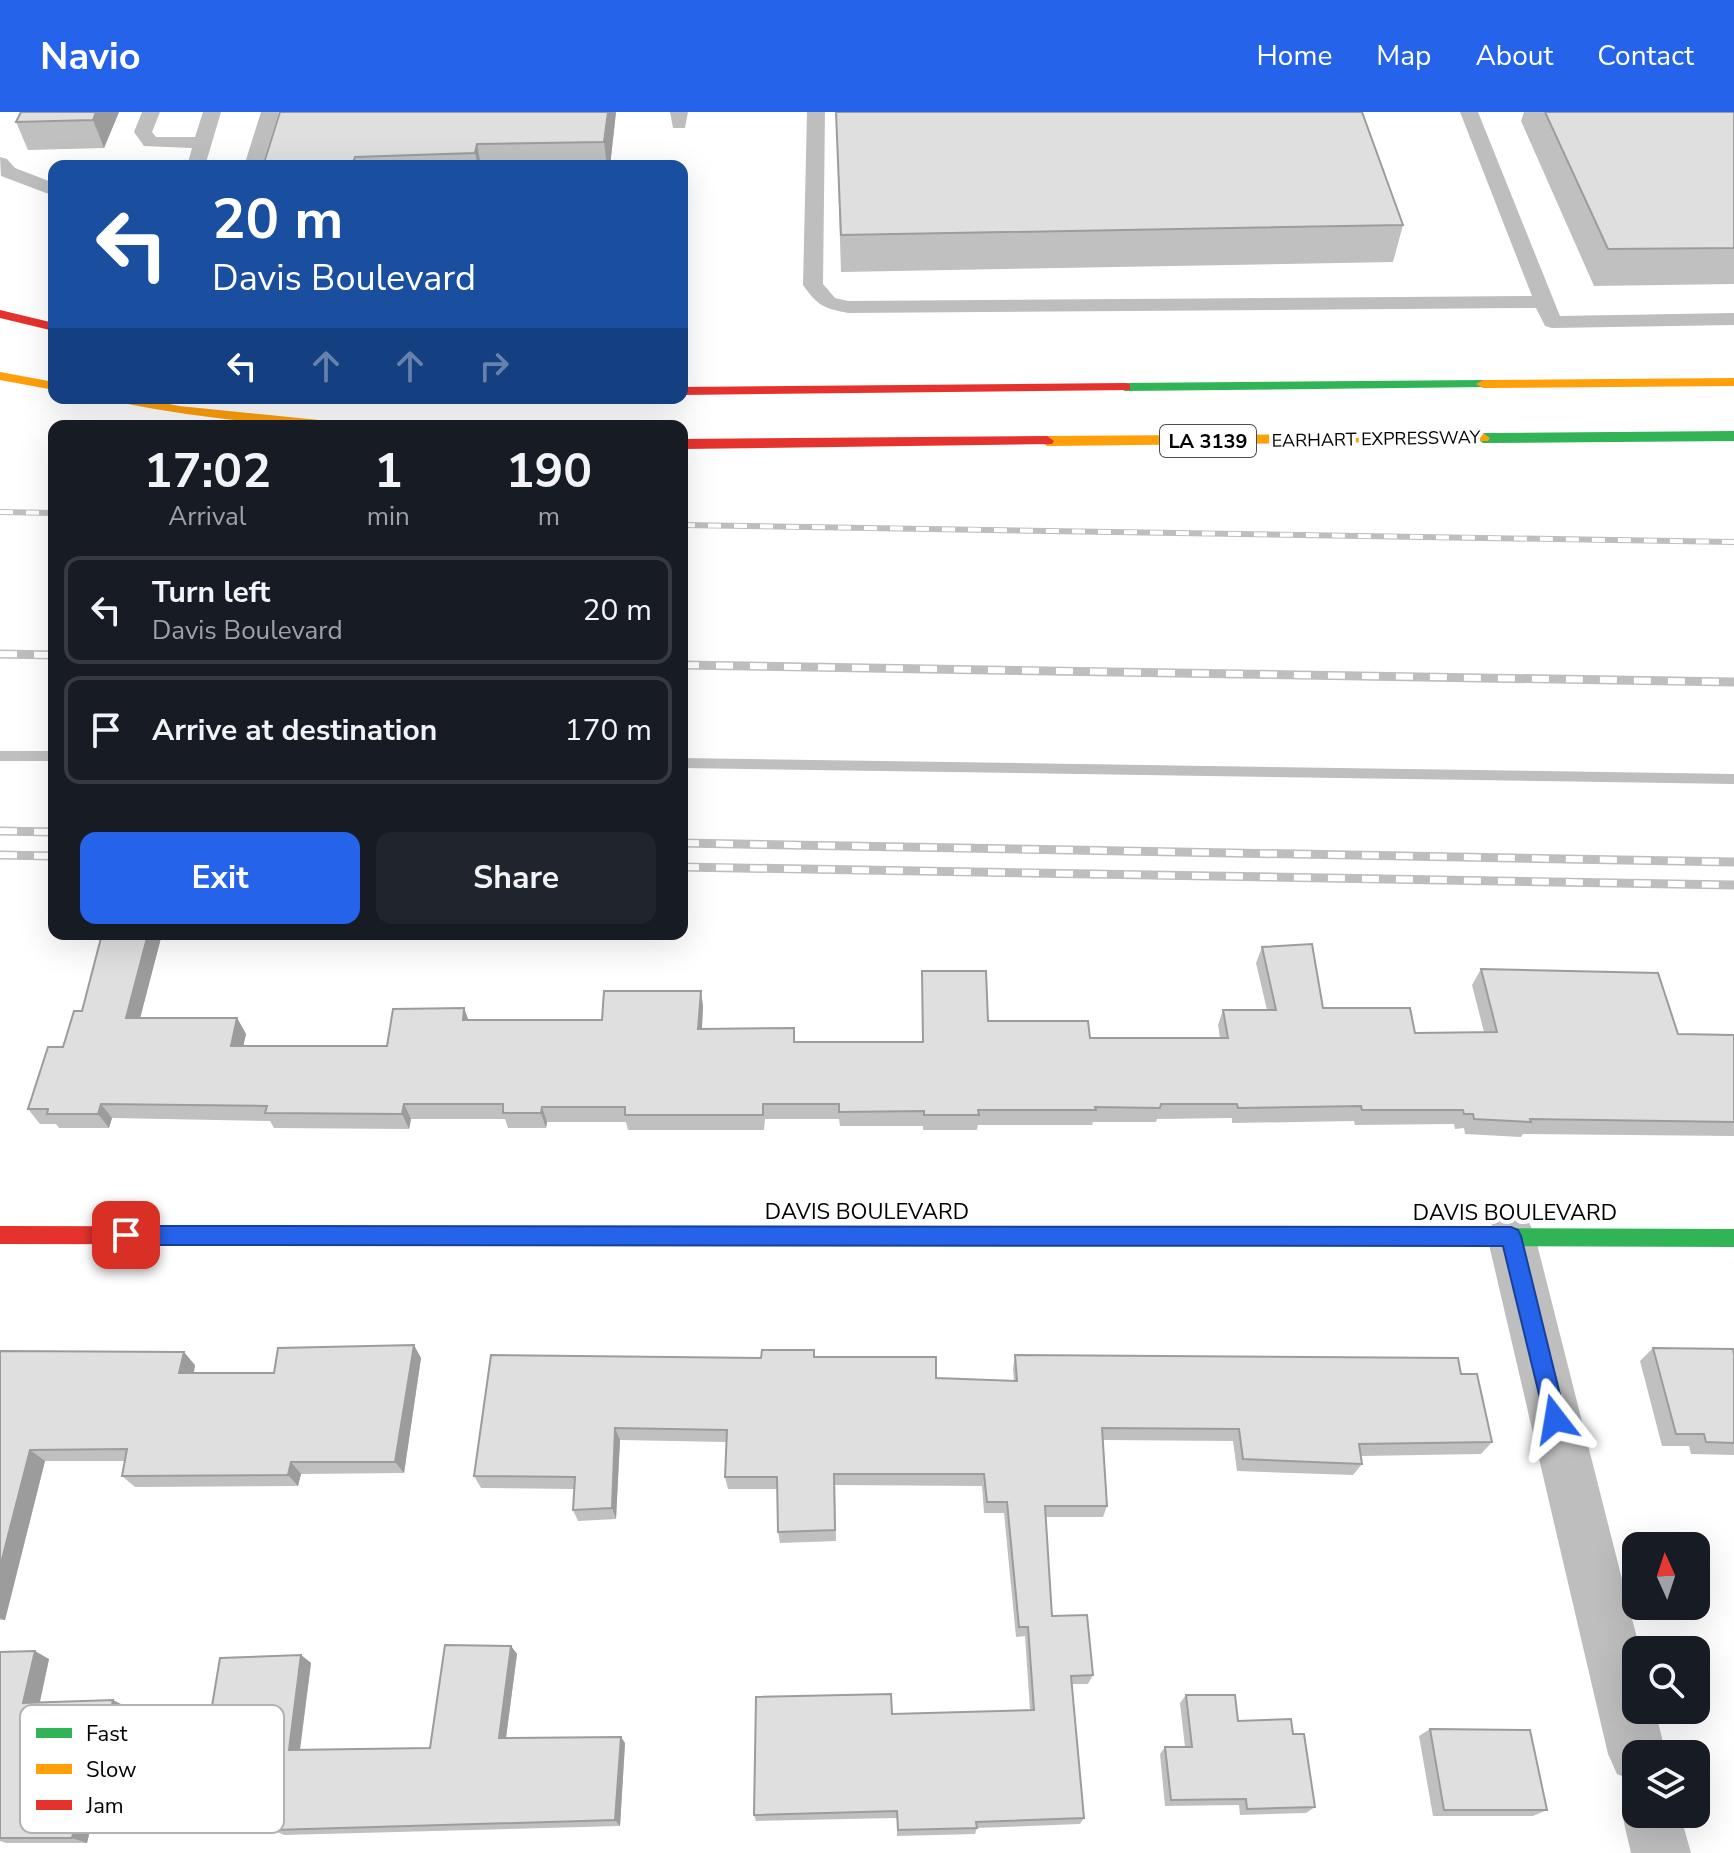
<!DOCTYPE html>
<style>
:root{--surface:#171b24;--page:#20242c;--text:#f1f3f6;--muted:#9ea1a6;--line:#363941;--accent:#2563eb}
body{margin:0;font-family:"Nunito Sans",sans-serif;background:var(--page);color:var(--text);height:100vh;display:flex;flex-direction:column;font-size:30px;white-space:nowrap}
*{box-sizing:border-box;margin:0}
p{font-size:26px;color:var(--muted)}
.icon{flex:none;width:44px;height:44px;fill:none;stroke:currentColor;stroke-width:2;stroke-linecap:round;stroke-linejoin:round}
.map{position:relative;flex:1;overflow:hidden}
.panel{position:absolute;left:48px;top:308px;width:640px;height:520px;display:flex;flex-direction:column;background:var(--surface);border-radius:16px;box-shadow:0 8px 32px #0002}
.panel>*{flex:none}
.hud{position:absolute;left:48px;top:48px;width:640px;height:244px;border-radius:16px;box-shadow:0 8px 32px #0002;background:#1a4fa0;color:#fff;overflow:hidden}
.needle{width:52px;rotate:357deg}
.controls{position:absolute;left:1622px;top:1420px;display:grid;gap:16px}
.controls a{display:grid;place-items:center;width:88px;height:88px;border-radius:16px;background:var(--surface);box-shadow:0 8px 32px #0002;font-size:40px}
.pin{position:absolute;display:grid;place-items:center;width:68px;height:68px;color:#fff;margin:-34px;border-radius:16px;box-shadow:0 4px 12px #0006}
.me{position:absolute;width:88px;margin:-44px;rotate:346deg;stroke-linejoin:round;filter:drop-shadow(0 0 6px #0008)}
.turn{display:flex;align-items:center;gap:28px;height:168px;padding:0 32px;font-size:36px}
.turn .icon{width:104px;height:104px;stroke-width:2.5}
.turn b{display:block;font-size:56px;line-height:68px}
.lanes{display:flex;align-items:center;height:76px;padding:0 32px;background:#0003;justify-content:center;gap:40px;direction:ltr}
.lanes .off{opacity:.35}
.eta{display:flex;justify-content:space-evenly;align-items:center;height:136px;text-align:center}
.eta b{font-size:48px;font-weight:700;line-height:56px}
.button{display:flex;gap:16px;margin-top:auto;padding:16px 32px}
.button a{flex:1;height:92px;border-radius:16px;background:var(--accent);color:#fff;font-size:32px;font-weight:700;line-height:92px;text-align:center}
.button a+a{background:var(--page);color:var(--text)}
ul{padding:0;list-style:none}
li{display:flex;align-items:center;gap:24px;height:108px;margin:0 16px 12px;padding:0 16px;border:4px solid var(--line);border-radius:16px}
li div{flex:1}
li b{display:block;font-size:30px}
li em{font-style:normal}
header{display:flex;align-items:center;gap:48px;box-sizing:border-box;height:112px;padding:0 40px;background:var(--accent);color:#fff}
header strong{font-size:38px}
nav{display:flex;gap:44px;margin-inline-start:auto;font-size:28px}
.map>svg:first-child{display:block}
</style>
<header>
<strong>Navio</strong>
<nav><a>Home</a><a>Map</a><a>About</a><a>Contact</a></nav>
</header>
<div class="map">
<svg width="1734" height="1741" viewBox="0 0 1734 1741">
<rect width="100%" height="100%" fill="#fff"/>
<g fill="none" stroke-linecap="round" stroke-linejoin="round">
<path fill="#bfbfbf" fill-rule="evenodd" d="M 0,639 L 54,639 L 54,649 L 0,649 Z
M 682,646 L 1734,662 L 1734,672 L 682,656 Z"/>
<path fill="#bebebe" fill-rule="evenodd" d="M 142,0 L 160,0 L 152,20 L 156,25 L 195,25 L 203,0 L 221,0 L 205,54 L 187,54 L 192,36 L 144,34 L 134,20 Z
M 261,0 L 279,0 L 262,54 L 244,54 Z
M 670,0 L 688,0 L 685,16 L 673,16 Z
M 807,0 L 825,0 L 823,172 L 835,186 L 848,189 L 1532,184 L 1460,0 L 1478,0 L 1560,204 L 1734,201 L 1734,213 L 1552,216 L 1545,214 L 1536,196 L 848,201 C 823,196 818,194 803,173 Z
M 0,45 L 7,47 L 15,56 L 54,71 L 54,84 L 1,64 Z"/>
<path fill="#bebebe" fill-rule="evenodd" d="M 1511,1102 L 1528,1108 L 1535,1124 L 1640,1538 L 1636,1538 L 1636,1598 L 1655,1598 L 1666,1642 L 1636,1642 L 1636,1670 L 1617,1662 L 1608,1642 L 1487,1124 L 1494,1108 Z
M 1636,1679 L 1636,1702 L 1680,1702 L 1691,1741 L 1631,1741 L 1622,1702 L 1630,1681 Z"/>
<path fill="#30b455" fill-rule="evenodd" d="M 1483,268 L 1490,272 L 1488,275 L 1125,279 L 1118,275 L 1125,271 Z
M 1734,319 L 1734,329 L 1483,331 L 1476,326 L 1483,321 Z
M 1432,1116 L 1734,1117 L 1734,1135 L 1432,1134 L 1425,1131 L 1422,1125 L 1425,1119 Z"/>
<path fill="#ff9f0a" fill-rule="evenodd" d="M 0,260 L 54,270 L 54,278 L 0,268 Z
M 1734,266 L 1734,274 L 1483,276 L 1476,272 L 1483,268 Z
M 110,286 L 140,286 L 179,294 L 339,310 L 346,314 C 269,314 193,305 117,290 Z
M 1483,321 L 1490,326 L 1488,329 L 1047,334 L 1040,329 L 1047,324 Z
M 573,1115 L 1075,1116 L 1082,1119 L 1085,1125 L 1082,1131 L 1075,1134 L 573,1133 L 566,1130 L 563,1124 L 566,1118 Z"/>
<path fill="#e5322d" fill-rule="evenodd" d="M 0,198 L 54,211 L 54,219 L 0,206 Z
M 1125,271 L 1130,272 L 1130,278 L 682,283 L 682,275 Z
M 1047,324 L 1054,329 L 1052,332 L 682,337 L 682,327 Z
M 0,1114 L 573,1115 L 580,1118 L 583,1124 L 580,1130 L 573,1133 L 0,1132 Z
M 1075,1116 L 1432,1116 L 1439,1119 L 1442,1125 L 1439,1131 L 1432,1134 L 1075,1134 L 1068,1131 L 1065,1125 L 1068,1119 Z"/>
<g stroke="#bebebe" stroke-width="6">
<path id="rail-far1" d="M 0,400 L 54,401
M 682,413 L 1734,430"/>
</g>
<g stroke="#bebebe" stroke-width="9">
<path id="rail" d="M 0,542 L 54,543
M 682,553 L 1734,570
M 0,719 L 54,720
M 682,731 L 1734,750
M 0,743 L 54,744
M 682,755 L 1734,773"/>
</g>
<use href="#rail-far1" stroke="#fff" stroke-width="4" stroke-dasharray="13" stroke-linecap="butt"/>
<use href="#rail" stroke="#fff" stroke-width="6" stroke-dasharray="17" stroke-linecap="butt"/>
</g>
<path fill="#c0c0c0" d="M 119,0 L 104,36 L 28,38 L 16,10 Z
M 616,0 L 610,54 L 263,54 Z
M 836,0 L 1403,113 L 1393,150 L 841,160 Z
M 1524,0 L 1734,0 L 1734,172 L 1594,174 L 1521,9 Z
M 102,822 L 162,822 L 140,906 L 237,906 L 246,922 L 243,934 L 387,934 L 468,908 L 602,908 L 701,879 L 703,895 L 702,917 L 794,916 L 795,930 L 922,930 L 922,859 L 988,909 L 1090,926 L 1220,926 L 1218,913 L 1223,898 L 1267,898 L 1256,851 L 1262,835 L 1323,896 L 1415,921 L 1484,920 L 1472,873 L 1481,857 L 1678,922 L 1734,923 L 1734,1024 L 1523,1022 L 1521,1025 L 1465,1022 L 1464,1016 L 1455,1017 L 1454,1012 L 1355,1013 L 1354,1009 L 1232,1011 L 1232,1006 L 1157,1007 L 1156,1010 L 1093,1010 L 1092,1013 L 978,1013 L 977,1018 L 923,1018 L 923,1014 L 840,1014 L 839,1007 L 765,1007 L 764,1018 L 628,1018 L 626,1010 L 547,1010 L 546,1016 L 508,1016 L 505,1007 L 411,1007 L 409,1017 L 274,1016 L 270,1009 L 112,1006 L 109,1016 L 59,1016 L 56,1012 L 40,1012 L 28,997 L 82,899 Z
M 1653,1236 L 1734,1242 L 1734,1343 L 1691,1342 L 1689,1334 L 1662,1334 L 1640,1249 Z
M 0,1239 L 195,1253 L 194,1261 L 274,1261 L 421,1246 L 404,1361 L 301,1362 L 298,1374 L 135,1375 L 122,1364 L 125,1349 L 45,1349 L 5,1508 L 0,1508 Z
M 1015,1243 L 1461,1262 L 1492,1330 L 1481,1342 L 1361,1344 L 1362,1352 L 1353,1363 L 1237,1359 L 1233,1329 L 1103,1328 L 1107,1394 L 1103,1405 L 1046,1405 L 1052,1504 L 1093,1563 L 1088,1572 L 1072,1572 L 1084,1706 L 1080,1712 L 977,1716 L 975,1722 L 897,1724 L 897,1706 L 756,1709 L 754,1703 L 892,1602 L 1030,1598 L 1025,1524 L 1016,1525 L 1004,1401 L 984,1401 L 982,1374 L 835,1373 L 836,1429 L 780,1431 L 778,1420 L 777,1377 L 728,1377 L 725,1365 L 726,1330 L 620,1328 L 616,1407 L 578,1409 L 573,1398 L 574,1377 L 481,1376 L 474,1364 L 761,1246 L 814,1245 L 936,1266 L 1014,1269 L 1013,1257 Z
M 511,1534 L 517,1542 L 506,1626 L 625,1631 L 620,1714 L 284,1723 L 273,1718 L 282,1647 L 216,1649 L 204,1642 L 301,1543 L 311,1551 L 300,1638 L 430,1636 Z
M 0,1540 L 49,1547 L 40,1590 L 127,1595 L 106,1692 L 96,1693 L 87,1731 L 6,1731 L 0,1729 Z
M 1186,1583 L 1238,1609 L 1293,1622 L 1315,1695 L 1306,1701 L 1240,1703 L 1239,1693 L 1165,1694 L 1160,1642 L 1165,1635 L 1185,1635 L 1180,1591 Z
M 1430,1617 L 1547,1698 L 1533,1704 L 1433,1704 L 1419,1624 Z"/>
<path fill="#9c9c9c" d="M 96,0 L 119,0 L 104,36 L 93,8 Z
M 608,0 L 616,0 L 610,54 L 607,54 L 604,30 Z
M 477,32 L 481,54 L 478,54 L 475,41 Z
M 148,822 L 162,822 L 136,922 L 126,906 Z
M 701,879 L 703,895 L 701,932 L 698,917 Z
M 464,896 L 470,912 L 463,908 Z
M 237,906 L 246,922 L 240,949 L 231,934 Z
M 101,992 L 112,1006 L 109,1016 L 98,1002 Z
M 404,992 L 411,1007 L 409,1017 L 402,1002 Z
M 542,995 L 547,1010 L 546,1016 L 541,1001 Z
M 414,1233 L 421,1246 L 404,1361 L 395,1350 Z
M 184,1240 L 195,1253 L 191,1274 L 179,1261 Z
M 615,1316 L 620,1328 L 616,1407 L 612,1396 Z
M 30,1338 L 45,1349 L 5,1508 L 0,1506 L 0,1455 Z
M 291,1350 L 301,1362 L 298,1374 L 288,1363 Z
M 511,1534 L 517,1542 L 505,1633 L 499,1626 Z
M 35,1539 L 49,1547 L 38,1598 L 23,1591 Z
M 301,1543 L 311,1551 L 299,1644 L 289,1638 Z
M 113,1588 L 127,1595 L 106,1692 L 91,1686 Z
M 621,1625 L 625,1631 L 620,1714 L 615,1708 Z
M 81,1687 L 96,1693 L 87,1731 L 72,1726 Z"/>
<path fill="#dfdfdf" stroke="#9c9c9c" stroke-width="2" d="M 21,0 L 96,0 L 93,8 L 16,10 Z
M 280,0 L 608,0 L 604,30 L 477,32 L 475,41 L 355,45 L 352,54 L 263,54 Z
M 836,0 L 1362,0 L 1403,113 L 841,123 Z
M 1545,0 L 1734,0 L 1734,136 L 1608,137 Z
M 102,822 L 148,822 L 126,906 L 237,906 L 231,934 L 387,934 L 393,897 L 464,896 L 463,908 L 602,908 L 604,879 L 701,879 L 698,917 L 794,916 L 794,930 L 923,930 L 922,859 L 986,859 L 988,909 L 1088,909 L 1090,926 L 1228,926 L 1223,898 L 1276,898 L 1262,835 L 1312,832 L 1323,896 L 1410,896 L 1415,921 L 1497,920 L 1481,857 L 1658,861 L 1678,922 L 1734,923 L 1734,1010 L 1530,1007 L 1531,1010 L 1474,1007 L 1473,1002 L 1464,1002 L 1463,998 L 1362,998 L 1361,994 L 1238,996 L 1237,992 L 1161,992 L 1160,996 L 1095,995 L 1096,998 L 978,998 L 979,1003 L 924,1003 L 924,999 L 839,1000 L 839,992 L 763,992 L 763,1003 L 625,1003 L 625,995 L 542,995 L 541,1001 L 503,1001 L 503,992 L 404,992 L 402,1002 L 265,1001 L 267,994 L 101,992 L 98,1002 L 47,1002 L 48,997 L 28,997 L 48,935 L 63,935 L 74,899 L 82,899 Z
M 414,1233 L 395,1350 L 291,1350 L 288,1363 L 122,1364 L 127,1337 L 30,1338 L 0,1455 L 0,1239 L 184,1240 L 179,1261 L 274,1261 L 278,1236 Z
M 1653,1236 L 1733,1237 L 1734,1242 L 1734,1331 L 1706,1330 L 1704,1322 L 1676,1322 Z
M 762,1238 L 814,1238 L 814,1245 L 936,1245 L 936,1266 L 1017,1269 L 1015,1243 L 1458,1246 L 1461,1262 L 1477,1262 L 1492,1330 L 1359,1332 L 1362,1352 L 1243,1347 L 1239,1317 L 1102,1316 L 1107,1394 L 1045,1394 L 1052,1504 L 1087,1503 L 1093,1563 L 1071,1564 L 1084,1706 L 976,1710 L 977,1716 L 898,1718 L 897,1699 L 754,1703 L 756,1585 L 891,1582 L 892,1602 L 1034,1598 L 1028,1515 L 1019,1515 L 1007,1390 L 987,1390 L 984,1362 L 834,1362 L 835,1418 L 778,1420 L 777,1365 L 725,1365 L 727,1318 L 615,1316 L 612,1396 L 573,1398 L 575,1365 L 474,1364 L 491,1243 L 761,1246 Z
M 445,1533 L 511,1534 L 499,1626 L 621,1625 L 615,1708 L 273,1718 L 283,1640 L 204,1642 L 220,1546 L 301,1543 L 289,1638 L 430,1636 Z
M 35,1539 L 23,1591 L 113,1588 L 91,1686 L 81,1687 L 72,1726 L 0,1726 L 0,1540 Z
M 1186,1583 L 1235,1583 L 1238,1609 L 1291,1607 L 1293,1622 L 1304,1622 L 1315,1695 L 1247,1697 L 1246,1687 L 1171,1688 L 1165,1635 L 1192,1635 Z
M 1430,1617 L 1530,1618 L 1547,1698 L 1444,1698 Z"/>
<path fill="#2563eb" stroke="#184099" stroke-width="2" d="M 126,1114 L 1511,1115 L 1518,1118 L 1521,1124 L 1566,1307 L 1563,1314 L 1555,1317 L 1548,1314 L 1545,1307 L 1503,1134 L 126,1133 L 119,1130 L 116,1123 L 119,1117 Z"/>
<g text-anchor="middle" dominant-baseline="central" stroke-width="8" stroke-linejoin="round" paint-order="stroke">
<g font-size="18" fill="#000" stroke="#fff">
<text transform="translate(1376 327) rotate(-1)">EARHART EXPRESSWAY</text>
</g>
<rect fill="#fff" stroke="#4c4c4c" stroke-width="2" x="1160" y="313" width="96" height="32" rx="6"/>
<g font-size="20" font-weight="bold" fill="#000">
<text x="1208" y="329">LA 3139</text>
</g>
<g font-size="22" fill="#000" stroke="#fff">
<text x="867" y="1100">DAVIS BOULEVARD</text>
<text x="1515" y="1101">DAVIS BOULEVARD</text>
</g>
</g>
<rect x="20" y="1593" width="264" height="128" rx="12" fill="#fff" stroke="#b2b2b2" stroke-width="2"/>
<rect x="36" y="1616" width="36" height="10" fill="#30b455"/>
<rect x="36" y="1652" width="36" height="10" fill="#ff9f0a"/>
<rect x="36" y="1688" width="36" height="10" fill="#e5322d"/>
<g font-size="22" fill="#000">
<text x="86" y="1629">Fast</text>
<text x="86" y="1665">Slow</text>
<text x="86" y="1701">Jam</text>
</g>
</svg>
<div class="controls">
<a><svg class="needle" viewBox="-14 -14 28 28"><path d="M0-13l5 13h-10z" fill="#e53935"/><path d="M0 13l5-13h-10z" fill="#9ea1a6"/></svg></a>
<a><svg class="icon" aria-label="search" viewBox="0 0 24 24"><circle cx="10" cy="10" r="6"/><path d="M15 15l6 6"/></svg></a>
<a><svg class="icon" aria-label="layers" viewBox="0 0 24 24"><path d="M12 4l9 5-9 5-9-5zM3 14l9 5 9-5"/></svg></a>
</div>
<div class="pin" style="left:126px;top:1123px;background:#d93025"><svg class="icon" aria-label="arrive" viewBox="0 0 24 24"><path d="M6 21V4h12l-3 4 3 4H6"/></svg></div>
<svg class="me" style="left:1555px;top:1307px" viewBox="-20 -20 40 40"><path d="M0-17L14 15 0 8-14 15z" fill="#2563eb" stroke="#fff" stroke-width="4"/></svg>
<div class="hud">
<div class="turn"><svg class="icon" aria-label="left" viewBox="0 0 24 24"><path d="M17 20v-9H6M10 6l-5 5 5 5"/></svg><div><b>20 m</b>Davis Boulevard</div></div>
<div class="lanes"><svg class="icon" aria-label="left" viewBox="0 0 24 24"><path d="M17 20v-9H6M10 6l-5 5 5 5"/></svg><svg class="icon off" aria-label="ahead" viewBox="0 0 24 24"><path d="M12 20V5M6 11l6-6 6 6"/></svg><svg class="icon off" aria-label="ahead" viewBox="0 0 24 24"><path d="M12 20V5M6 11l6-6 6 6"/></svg><svg class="icon off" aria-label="right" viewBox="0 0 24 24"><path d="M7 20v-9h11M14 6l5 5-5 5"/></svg></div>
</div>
<section class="panel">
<div class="eta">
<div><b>17:02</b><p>Arrival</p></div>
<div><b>1</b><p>min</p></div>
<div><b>190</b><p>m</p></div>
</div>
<ul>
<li><svg class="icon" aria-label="left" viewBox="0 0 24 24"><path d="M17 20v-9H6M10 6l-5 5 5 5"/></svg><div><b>Turn left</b><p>Davis Boulevard</p></div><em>20 m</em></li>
<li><svg class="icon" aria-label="arrive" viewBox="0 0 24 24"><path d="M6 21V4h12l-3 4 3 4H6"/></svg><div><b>Arrive at destination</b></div><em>170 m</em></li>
</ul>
<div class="button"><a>Exit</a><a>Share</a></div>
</section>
</div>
